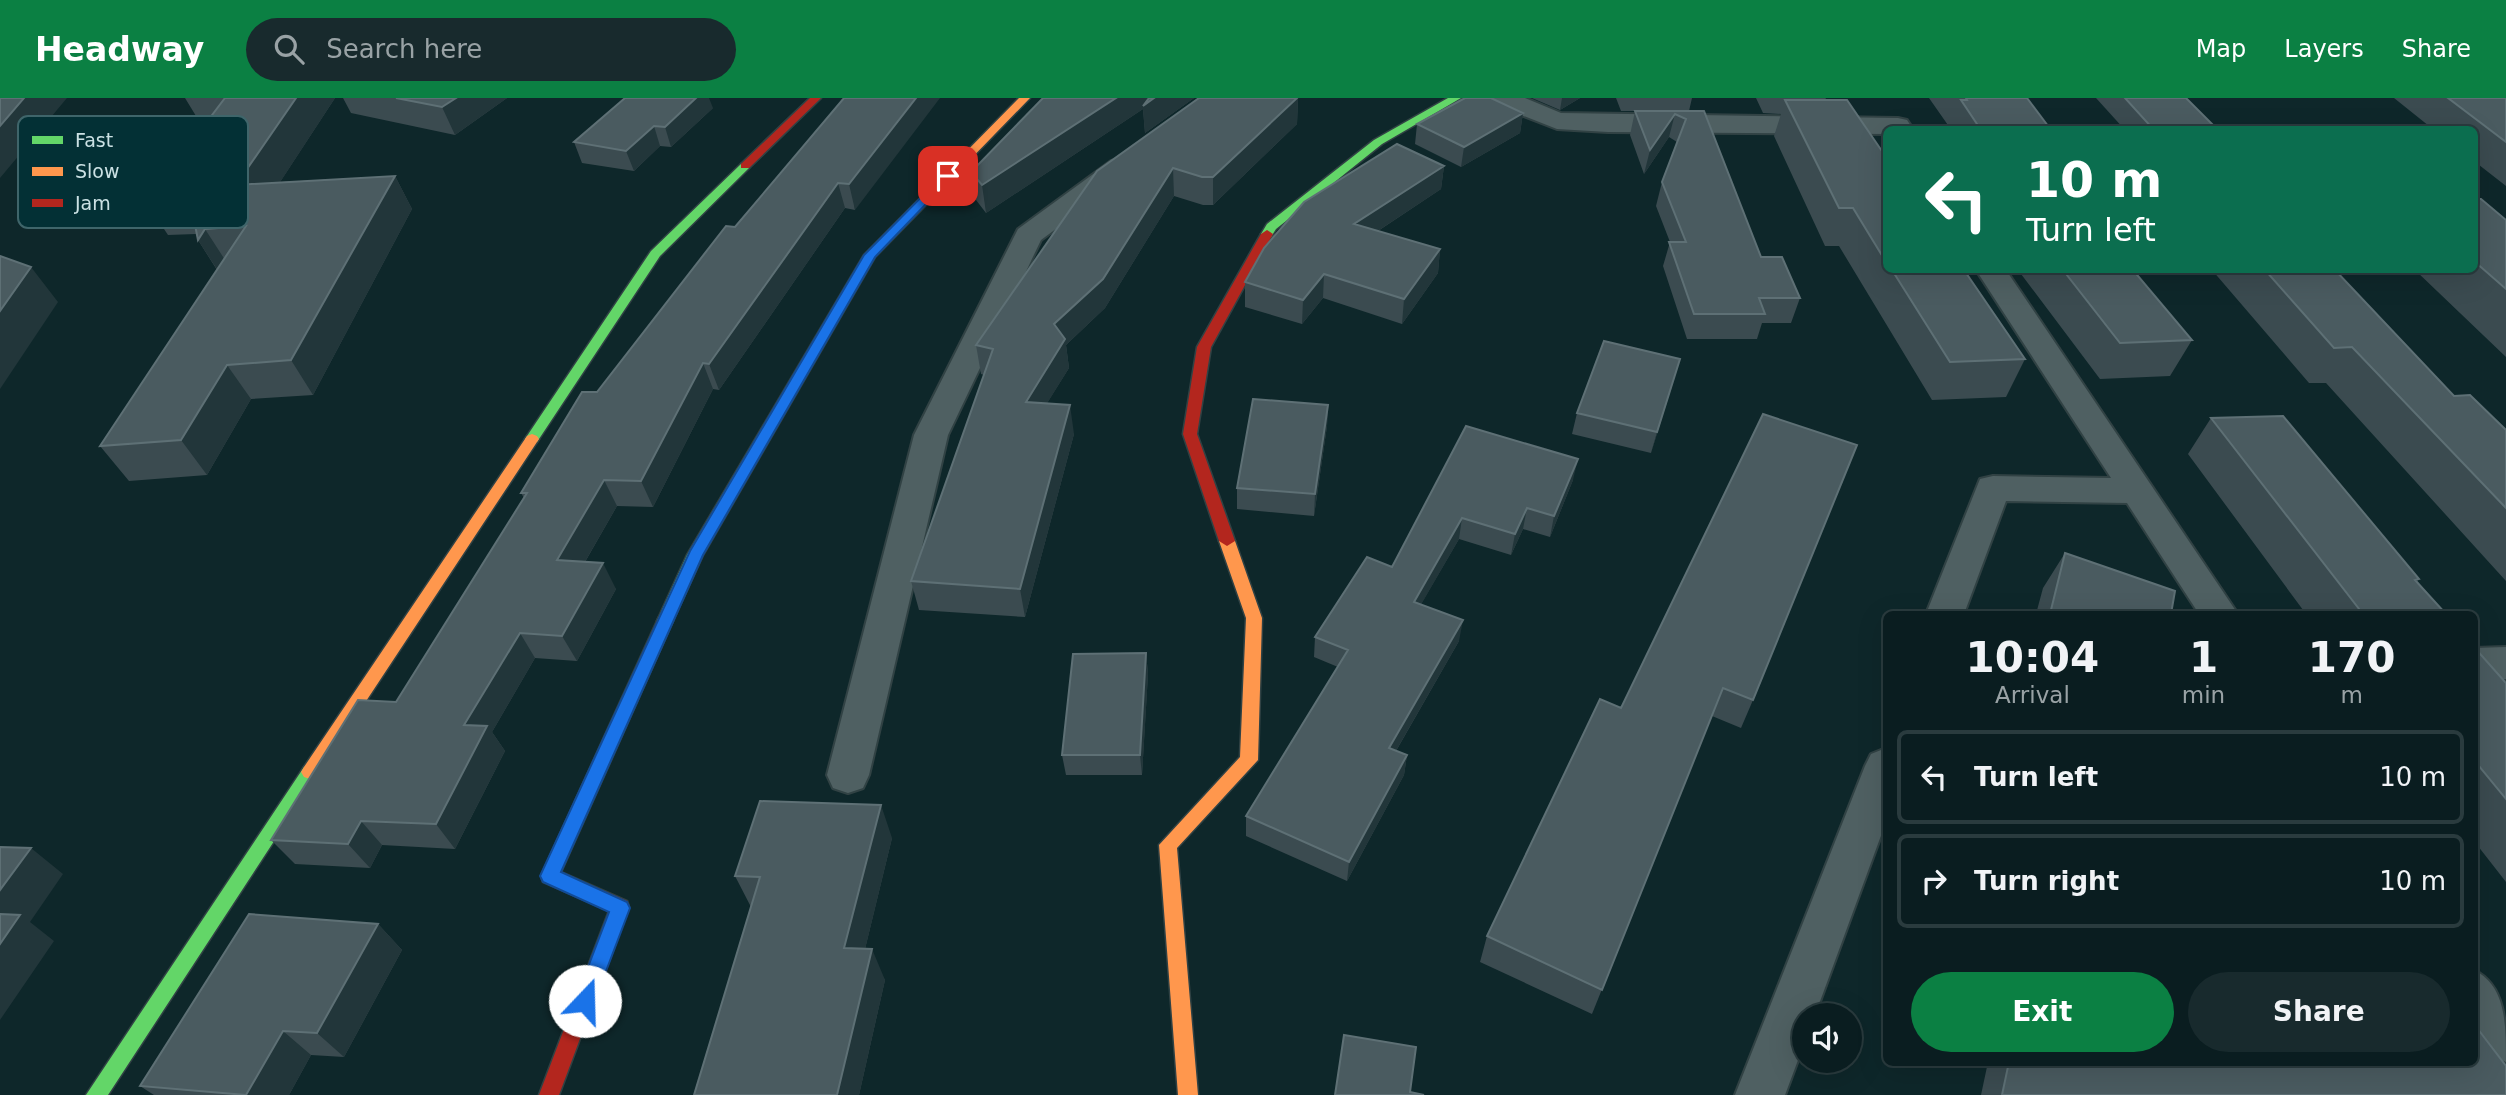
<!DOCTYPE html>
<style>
:root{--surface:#0a1d20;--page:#182a2d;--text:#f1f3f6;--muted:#99a2a5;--line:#2a3b3e;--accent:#0b8043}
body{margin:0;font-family:"DejaVu Sans",sans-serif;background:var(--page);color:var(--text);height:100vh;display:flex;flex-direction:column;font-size:26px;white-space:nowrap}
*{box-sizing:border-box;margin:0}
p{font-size:23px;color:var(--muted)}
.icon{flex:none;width:38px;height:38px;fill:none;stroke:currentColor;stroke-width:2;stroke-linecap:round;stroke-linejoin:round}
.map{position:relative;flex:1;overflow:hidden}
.side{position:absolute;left:1883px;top:513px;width:595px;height:455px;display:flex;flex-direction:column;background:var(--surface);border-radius:10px;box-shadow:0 7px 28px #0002,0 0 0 2px var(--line)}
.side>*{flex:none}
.guide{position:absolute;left:1883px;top:28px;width:595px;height:147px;border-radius:10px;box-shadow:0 7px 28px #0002,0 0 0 2px var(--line);background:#0b6e4f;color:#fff;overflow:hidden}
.buttons{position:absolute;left:1792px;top:905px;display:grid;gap:14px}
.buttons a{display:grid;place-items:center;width:70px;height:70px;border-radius:50%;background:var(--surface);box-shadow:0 7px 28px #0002,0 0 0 2px var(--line);font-size:35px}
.pin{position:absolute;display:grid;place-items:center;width:60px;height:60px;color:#fff;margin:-30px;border-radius:14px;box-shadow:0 4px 10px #0006}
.me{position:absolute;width:77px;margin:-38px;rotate:21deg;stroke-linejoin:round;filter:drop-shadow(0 0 5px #0008)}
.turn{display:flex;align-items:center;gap:24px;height:147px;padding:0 28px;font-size:32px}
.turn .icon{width:91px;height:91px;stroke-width:2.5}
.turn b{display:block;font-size:49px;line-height:60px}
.eta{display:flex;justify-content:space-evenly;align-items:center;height:119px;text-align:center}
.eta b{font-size:42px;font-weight:700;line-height:49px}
.button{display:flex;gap:14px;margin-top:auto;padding:14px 28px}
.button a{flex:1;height:80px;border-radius:42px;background:var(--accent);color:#fff;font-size:28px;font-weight:700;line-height:80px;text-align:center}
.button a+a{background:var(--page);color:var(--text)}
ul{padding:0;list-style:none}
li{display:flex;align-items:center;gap:21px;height:94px;margin:0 14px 10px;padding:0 14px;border:4px solid var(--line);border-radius:10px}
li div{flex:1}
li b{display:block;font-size:26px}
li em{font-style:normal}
header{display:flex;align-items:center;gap:42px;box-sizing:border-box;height:98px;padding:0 35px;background:var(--accent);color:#fff}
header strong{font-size:33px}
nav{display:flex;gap:38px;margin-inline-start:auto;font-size:24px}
.search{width:490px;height:63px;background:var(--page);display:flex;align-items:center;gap:18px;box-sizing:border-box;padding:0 24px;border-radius:38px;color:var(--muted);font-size:26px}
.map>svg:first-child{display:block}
</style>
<header>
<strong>Headway</strong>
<div class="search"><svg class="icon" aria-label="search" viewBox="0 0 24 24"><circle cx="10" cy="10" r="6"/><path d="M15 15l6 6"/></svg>Search here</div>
<nav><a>Map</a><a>Layers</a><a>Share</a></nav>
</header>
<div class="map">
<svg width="2506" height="997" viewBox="0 0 2506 997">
<rect width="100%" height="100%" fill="#0e272a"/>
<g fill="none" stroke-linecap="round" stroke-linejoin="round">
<g stroke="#314244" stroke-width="4">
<path id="street" d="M 1489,0 L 1525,0 L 1561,15 L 1898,20 L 1907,22 L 1911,28 L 1909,32 L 1886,32 L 1886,36 L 1608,34 L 1557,31 L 1493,6 Z
M 1121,61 L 1131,63 L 1135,69 L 1131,75 L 1041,142 L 948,337 L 869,677 L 863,690 L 848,695 L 833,690 L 827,677 L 914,337 L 1018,131 L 1111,63 Z
M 1976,172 L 2006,172 L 2238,516 L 2199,516 L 2127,405 L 2006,403 L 1964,516 L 1926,516 L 1980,381 L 1993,378 L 2111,380 Z
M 2506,549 L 2506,581 L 2474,582 L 2474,550 Z
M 1886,650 L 1886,724 L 1815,917 L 1804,917 L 1804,946 L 1785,997 L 1735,997 L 1865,668 L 1871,656 Z
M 2474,872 C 2506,888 2506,925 2506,964 C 2463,947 2474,911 2474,872 Z"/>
</g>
<g stroke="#314244" stroke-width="3">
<path id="fast" d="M 1448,0 L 1461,0 L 1382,46 L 1276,131 L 1271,139 L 1263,139 L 1261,136 L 1267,126 L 1374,42 Z
M 745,65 L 749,66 L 749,70 L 660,158 L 537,344 L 527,344 L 525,341 L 527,338 L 651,153 L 741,66 Z
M 957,66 L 963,69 L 961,71 L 875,159 L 703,457 L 671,527 L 659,527 L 657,523 L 687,457 L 864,157 L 953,67 Z
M 310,667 L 316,669 L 319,674 L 316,679 L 108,997 L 86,997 L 304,669 Z"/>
</g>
<g stroke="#314244" stroke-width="3">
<path id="slow" d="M 1019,0 L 1030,0 L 961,71 L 953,71 L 953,67 Z
M 532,336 L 537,338 L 539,341 L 537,344 L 316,679 L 310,681 L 304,679 L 301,674 L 304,669 L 527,338 Z
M 1227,438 L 1235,443 L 1262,520 L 1258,662 L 1177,750 L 1198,997 L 1178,997 L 1159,747 L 1240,659 L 1246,520 L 1219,443 Z"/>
</g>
<g stroke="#314244" stroke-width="3">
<path id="jam" d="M 810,0 L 821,0 L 749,70 L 741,70 L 741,66 Z
M 1267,132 L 1273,136 L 1211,249 L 1197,336 L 1235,443 L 1227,448 L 1219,443 L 1183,336 L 1197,249 L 1261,136 Z
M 665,517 L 671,519 L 673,523 L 561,774 L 627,803 L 629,809 L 559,997 L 539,997 L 609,813 L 543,784 L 541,778 L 657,523 L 659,519 Z"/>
</g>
<use href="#street" fill="#4f6062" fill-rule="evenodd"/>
<use href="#fast" fill="#63d668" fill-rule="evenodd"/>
<use href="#slow" fill="#ff974d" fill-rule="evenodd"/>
<use href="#jam" fill="#b3261e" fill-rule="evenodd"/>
</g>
<path fill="#3b4b50" d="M 185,0 L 335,0 L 280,84 L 395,78 L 412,111 L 313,297 L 251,301 L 207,377 L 129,383 L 100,348 L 217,172 L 198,142 L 196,136 L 168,137 L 146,104 L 211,19 L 196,18 Z
M 343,0 L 507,0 L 455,37 L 351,15 Z
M 844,0 L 855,112 L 845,110 L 719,292 L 713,291 L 653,409 L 617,408 L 585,464 L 616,491 L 577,563 L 535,560 L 492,634 L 505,653 L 455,751 L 382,747 L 370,770 L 295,766 L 271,742 L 396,604 L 524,400 L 521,395 L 597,294 Z
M 1043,0 L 1194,0 L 1145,35 L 1143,11 L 986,115 L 976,102 L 971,74 Z
M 1199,0 L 1298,0 L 1297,26 L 1213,107 L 1203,107 L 1174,98 L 1105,210 L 1066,247 L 1069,270 L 1047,305 L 1074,336 L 1025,519 L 919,512 L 911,483 L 984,277 L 981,276 L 976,247 Z
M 1532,0 L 1580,0 L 1560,12 Z
M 1616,0 L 1692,0 L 1689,13 L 1761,159 L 1800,200 L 1791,225 L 1762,225 L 1757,241 L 1687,241 L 1663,168 L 1670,144 L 1656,108 L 1662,84 L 1677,44 L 1669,39 L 1644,76 L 1630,37 L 1635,13 L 1621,13 Z
M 1756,0 L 1826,0 L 1825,2 L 1886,59 L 1886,172 L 1964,172 L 2025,261 L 2006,299 L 1932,302 L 1839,148 L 1825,148 L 1774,38 L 1781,16 L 1763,15 Z
M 1929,0 L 2027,0 L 2051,32 L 1949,32 L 1950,30 Z
M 2096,0 L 2186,0 L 2218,32 L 2125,32 Z
M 2394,0 L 2506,0 L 2506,88 L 2474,63 L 2474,32 L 2434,32 Z
M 713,10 L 671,49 L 660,48 L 634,73 L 582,65 L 574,44 Z
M 1523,15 L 1520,35 L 1461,69 L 1415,46 L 1417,26 Z
M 1444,68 L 1441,91 L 1378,133 L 1440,151 L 1438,175 L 1402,226 L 1323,200 L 1302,226 L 1245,209 L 1245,184 Z
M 2474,101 L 2506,122 L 2506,259 L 2415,172 L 2474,172 Z
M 2018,172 L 2133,172 L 2192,242 L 2170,278 L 2100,281 Z
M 2212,172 L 2335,172 L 2454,298 L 2506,332 L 2506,483 L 2326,285 L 2309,285 Z
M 1680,261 L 1651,355 L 1572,336 L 1577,315 Z
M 1328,307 L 1327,328 L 1314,418 L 1237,411 L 1237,390 Z
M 1763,316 L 1753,602 L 1741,630 L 1712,618 L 1592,916 L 1480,864 L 1487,838 L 1621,610 Z
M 2211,320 L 2419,481 L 2417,483 L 2446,516 L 2306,516 L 2188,356 Z
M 1466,328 L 1573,382 L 1550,439 L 1523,431 L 1511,457 L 1459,441 L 1421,506 L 1459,543 L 1396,653 L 1407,657 L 1404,677 L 1347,783 L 1246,738 L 1246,718 L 1338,569 L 1314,559 L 1315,539 L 1392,469 Z
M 2065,455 L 2171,516 L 2036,516 L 2043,490 Z
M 2474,549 L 2506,585 L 2506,784 L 2474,743 Z
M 1146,555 L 1148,576 L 1142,677 L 1066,677 L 1062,657 Z
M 892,740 L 865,851 L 885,882 L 859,997 L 694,997 L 751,809 L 735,778 Z
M 378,826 L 402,852 L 344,959 L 311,957 L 289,997 L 154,997 L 140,988 Z
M 1988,964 L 2474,964 L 2506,997 L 1981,997 Z"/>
<path fill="#22363a" d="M 24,0 L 67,0 L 0,80 L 0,28 Z
M 296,0 L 335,0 L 256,121 L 236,87 Z
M 456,0 L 507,0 L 455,37 L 442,9 Z
M 696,0 L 709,0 L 713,10 L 671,49 L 665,29 Z
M 916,0 L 940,0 L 855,112 L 849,86 Z
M 1116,0 L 1194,0 L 1145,35 L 1143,11 L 986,115 L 982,87 Z
M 1297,0 L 1298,0 L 1297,26 L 1213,107 L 1213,79 Z
M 1562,0 L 1580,0 L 1560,12 Z
M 1523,15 L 1520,35 L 1461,69 L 1464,49 Z
M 1675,16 L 1669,39 L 1644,76 L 1650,52 Z
M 654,28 L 660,48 L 634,73 L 626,53 Z
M 1444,68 L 1441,91 L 1352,150 L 1354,126 Z
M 1173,70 L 1174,98 L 1105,210 L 1066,247 L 1069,270 L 1030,333 L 1026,304 L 1054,226 Z
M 395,78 L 412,111 L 313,297 L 291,262 Z
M 838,85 L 845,110 L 719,292 L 709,266 Z
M 205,131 L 227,165 L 220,176 L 198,142 Z
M 1440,151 L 1438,175 L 1402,226 L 1404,201 Z
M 31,169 L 58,204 L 0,291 L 0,213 Z
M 1324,176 L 1323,200 L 1302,226 L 1303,202 Z
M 1680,261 L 1674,282 L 1651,355 L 1657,334 Z
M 703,265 L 713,291 L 653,409 L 641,383 Z
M 227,267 L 251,301 L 207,377 L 181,342 Z
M 1070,307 L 1074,336 L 1025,519 L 1020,491 Z
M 1328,307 L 1327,328 L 1314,418 L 1315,396 Z
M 1578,361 L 1573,382 L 1550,439 L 1554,418 Z
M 604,382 L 617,408 L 571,488 L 557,462 Z
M 1527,410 L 1523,431 L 1511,457 L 1515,436 Z
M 1462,420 L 1459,441 L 1411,524 L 1414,504 Z
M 603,465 L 616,491 L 577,563 L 562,538 Z
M 1463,522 L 1459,543 L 1386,670 L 1389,650 Z
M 520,535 L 535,560 L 492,634 L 505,653 L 455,751 L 436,726 L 464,627 Z
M 1146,555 L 1148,576 L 1142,677 L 1140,657 Z
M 1407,657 L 1404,677 L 1347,783 L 1349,764 Z
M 881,707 L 892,740 L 858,880 L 844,850 Z
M 361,723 L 382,747 L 370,770 L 348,746 Z
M 31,750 L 63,776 L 30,824 L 54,843 L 0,922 L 0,792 Z
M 378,826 L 402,852 L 344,959 L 317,935 Z
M 872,851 L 885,882 L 859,997 L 837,997 Z
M 283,933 L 311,957 L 289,997 L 246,997 Z"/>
<path fill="#4a5b60" stroke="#5e7075" stroke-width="2" d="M 0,0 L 24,0 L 0,28 Z
M 225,0 L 296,0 L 236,87 L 395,78 L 291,262 L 227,267 L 181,342 L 100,348 L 246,128 L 205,131 L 198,142 L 190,101 L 146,104 Z
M 396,0 L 456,0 L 442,9 Z
M 625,0 L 696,0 L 665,29 L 654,28 L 626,53 L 574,44 Z
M 844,0 L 916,0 L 849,86 L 838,85 L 709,266 L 703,265 L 641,383 L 604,382 L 557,462 L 603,465 L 562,538 L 520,535 L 464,627 L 487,628 L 436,726 L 361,723 L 348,746 L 271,742 L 358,602 L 396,604 L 527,395 L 521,395 L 582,294 L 597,294 L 726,128 L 735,129 Z
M 1043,0 L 1116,0 L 982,87 L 971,74 Z
M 1149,0 L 1154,0 L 1143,8 Z
M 1199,0 L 1297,0 L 1213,79 L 1202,79 L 1173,70 L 1103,181 L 1054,226 L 1065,241 L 1026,304 L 1070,307 L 1020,491 L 911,483 L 993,251 L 976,247 L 1097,73 Z
M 1465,0 L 1491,0 L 1523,15 L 1464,49 L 1417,26 Z
M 1966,0 L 2027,0 L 2051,32 L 1981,32 L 1961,2 L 1967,2 Z
M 2125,0 L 2186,0 L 2218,32 L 2154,32 Z
M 2448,0 L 2506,0 L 2506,44 Z
M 1785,2 L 1847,2 L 1886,59 L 1886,164 L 1853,110 L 1839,110 Z
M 1635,13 L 1704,13 L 1761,159 L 1782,159 L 1800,200 L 1759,200 L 1765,216 L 1694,216 L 1669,144 L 1686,144 L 1662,84 L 1686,21 L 1675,16 L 1650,52 Z
M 1397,46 L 1444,68 L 1354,126 L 1440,151 L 1404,201 L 1324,176 L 1303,202 L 1245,184 L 1264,150 L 1304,104 Z
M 2474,101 L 2481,101 L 2506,122 L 2506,191 L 2474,163 Z
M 0,158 L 31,169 L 0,213 Z
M 1892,172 L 1964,172 L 2025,261 L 1950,264 Z
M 2063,172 L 2133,172 L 2192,242 L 2120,245 Z
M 2265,172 L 2335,172 L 2454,298 L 2470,297 L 2506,332 L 2506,410 L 2352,249 L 2334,250 Z
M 1604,243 L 1680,261 L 1657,334 L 1577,315 Z
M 1253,301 L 1328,307 L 1315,396 L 1237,390 Z
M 1763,316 L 1857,347 L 1753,602 L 1723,590 L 1602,892 L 1487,838 L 1600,601 L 1621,610 Z
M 2283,318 L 2419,481 L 2415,482 L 2446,516 L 2363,516 L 2211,320 Z
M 1466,328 L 1578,361 L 1554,418 L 1527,410 L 1515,436 L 1462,420 L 1414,504 L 1463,522 L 1389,650 L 1407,657 L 1349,764 L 1246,718 L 1348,552 L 1315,539 L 1367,459 L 1392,469 Z
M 2065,455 L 2175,493 L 2171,516 L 2050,516 Z
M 2474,549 L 2506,585 L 2506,701 L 2474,662 Z
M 1146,555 L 1140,657 L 1062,657 L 1073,556 Z
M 760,703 L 881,707 L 844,850 L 872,851 L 837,997 L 694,997 L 760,779 L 735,778 Z
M 0,749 L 31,750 L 0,792 Z
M 0,816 L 20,817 L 0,846 Z
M 249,816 L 378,826 L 317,935 L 283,933 L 246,997 L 140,988 Z
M 2474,926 L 2506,968 L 2506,997 L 2002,997 L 2009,964 L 2474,964 Z
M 1344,937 L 1416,949 L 1410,994 L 1424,997 L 1335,997 Z"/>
<path fill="#1a73e8" stroke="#114b97" stroke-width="2" d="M 944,76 L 953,78 L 875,159 L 703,457 L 561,774 L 627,804 L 630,810 L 592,910 L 585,913 L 578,910 L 575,903 L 609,814 L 543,784 L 540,778 L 690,453 L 864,157 Z"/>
<rect x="18" y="18" width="230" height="112" rx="10" fill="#033035" stroke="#3f656a" stroke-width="2"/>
<rect x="32" y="38" width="31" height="8" fill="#63d668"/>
<rect x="32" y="69" width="31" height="9" fill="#ff974d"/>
<rect x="32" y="101" width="31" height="8" fill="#b3261e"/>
<g font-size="19" fill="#cbe1e4">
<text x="75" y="49">Fast</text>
<text x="75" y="80">Slow</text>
<text x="75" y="112">Jam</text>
</g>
</svg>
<div class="buttons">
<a><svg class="icon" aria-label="sound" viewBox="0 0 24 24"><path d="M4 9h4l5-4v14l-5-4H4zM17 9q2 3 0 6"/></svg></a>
</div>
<div class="pin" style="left:948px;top:78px;background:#d93025"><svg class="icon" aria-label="arrive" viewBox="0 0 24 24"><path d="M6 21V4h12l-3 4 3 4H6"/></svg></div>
<svg class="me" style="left:585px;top:903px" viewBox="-20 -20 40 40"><circle r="19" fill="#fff"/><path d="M0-13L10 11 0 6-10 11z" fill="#1a73e8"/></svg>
<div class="guide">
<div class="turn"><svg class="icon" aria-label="left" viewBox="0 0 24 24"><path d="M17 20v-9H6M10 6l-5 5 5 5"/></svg><div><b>10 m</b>Turn left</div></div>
</div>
<section class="side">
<div class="eta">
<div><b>10:04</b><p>Arrival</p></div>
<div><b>1</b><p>min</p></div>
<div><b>170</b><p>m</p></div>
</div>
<ul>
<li><svg class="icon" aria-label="left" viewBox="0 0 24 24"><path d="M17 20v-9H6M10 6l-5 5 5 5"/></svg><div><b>Turn left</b></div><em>10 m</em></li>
<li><svg class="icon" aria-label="right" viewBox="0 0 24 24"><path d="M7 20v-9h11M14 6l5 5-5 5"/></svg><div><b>Turn right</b></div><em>10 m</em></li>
</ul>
<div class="button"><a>Exit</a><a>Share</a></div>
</section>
</div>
